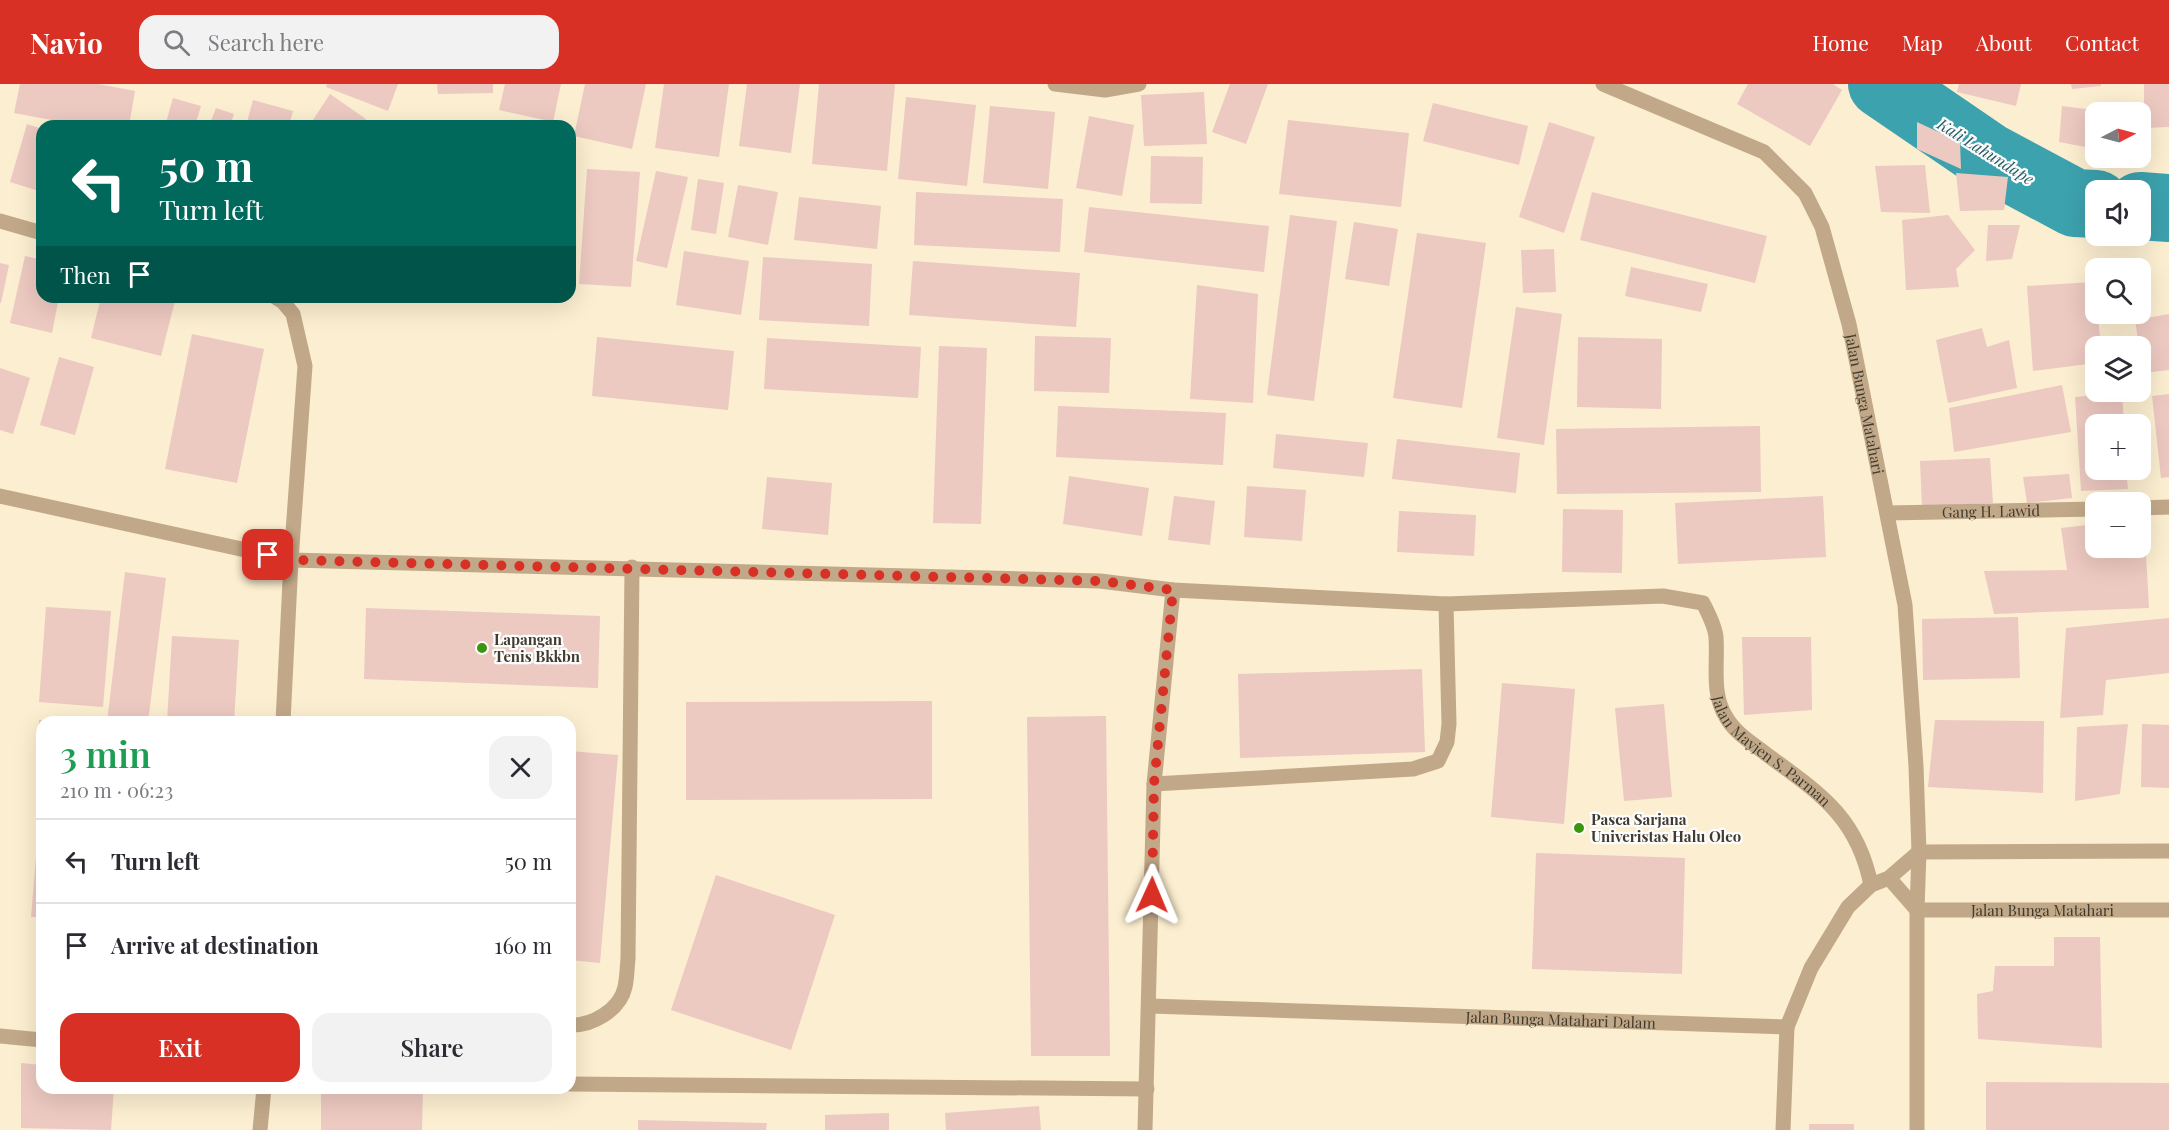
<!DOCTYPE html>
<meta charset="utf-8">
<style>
:root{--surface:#fff;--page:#f2f2f3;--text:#2b2b33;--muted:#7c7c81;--line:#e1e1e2;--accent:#d93025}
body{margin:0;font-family:"Playfair Display",serif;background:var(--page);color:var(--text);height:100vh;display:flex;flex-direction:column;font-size:22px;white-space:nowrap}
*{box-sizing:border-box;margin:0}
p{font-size:20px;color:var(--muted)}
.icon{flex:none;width:33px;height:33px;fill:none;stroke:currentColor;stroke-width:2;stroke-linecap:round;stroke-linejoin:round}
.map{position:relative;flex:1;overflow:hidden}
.panel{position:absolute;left:36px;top:632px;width:540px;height:378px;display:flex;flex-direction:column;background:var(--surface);border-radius:18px;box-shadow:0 6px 24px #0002}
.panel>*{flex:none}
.top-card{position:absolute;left:36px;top:36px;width:540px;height:183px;border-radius:18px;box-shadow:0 6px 24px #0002;background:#00695c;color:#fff;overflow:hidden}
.needle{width:39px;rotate:84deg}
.controls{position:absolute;left:2085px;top:18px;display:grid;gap:12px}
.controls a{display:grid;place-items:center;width:66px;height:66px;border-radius:12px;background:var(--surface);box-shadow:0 6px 24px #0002;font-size:30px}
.pin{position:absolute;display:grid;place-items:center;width:51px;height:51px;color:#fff;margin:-26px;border-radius:12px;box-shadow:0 3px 9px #0006}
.me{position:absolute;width:66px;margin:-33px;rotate:1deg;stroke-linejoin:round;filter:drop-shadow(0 0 4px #0008)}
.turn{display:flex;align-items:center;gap:21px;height:126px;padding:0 24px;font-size:27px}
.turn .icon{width:78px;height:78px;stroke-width:2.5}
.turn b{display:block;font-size:42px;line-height:51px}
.then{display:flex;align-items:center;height:57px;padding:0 24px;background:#0003;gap:12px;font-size:22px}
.round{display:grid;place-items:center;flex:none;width:63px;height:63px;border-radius:18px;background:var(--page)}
.summary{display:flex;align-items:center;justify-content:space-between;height:102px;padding:0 24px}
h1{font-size:36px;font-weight:600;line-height:45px;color:#1e9e55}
.primary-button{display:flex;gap:12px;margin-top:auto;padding:12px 24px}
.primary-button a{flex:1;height:69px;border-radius:18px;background:var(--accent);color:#fff;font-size:24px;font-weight:600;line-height:69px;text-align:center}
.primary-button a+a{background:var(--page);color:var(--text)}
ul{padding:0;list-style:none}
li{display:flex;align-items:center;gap:18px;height:84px;padding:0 24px;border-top:2px solid var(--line)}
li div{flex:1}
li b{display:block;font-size:22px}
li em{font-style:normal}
header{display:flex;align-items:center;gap:36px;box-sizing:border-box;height:84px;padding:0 30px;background:var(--accent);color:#fff}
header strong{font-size:28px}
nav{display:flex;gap:33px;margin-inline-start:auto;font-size:21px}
.search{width:420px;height:54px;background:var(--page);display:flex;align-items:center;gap:15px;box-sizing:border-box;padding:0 21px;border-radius:18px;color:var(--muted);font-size:22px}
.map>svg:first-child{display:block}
</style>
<header>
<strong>Navio</strong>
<div class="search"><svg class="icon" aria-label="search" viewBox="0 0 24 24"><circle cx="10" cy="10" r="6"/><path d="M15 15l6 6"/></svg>Search here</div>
<nav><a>Home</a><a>Map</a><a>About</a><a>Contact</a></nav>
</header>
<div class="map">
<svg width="2169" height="1046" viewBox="0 0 2169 1046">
<rect width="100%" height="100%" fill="#fceed0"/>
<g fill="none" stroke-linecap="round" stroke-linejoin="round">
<path stroke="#3ca2ae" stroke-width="68" d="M 1882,0 L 1989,73 L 2075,119 L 2096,120
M 2140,122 L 2169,124"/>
</g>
<path fill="#ecc9c1" d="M 20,0 L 98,0 L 135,7 L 129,42 L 84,42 L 14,29 Z
M 327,0 L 398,0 L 388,27 L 326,3 Z
M 437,0 L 493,0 L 493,9 L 438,10 Z
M 505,0 L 561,0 L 553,38 L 499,26 Z
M 585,0 L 646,0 L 632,65 L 574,52 Z
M 664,0 L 729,0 L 719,73 L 655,64 Z
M 747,0 L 800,0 L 791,69 L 739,62 Z
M 819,0 L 895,0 L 887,87 L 812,80 Z
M 1230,0 L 1268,0 L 1246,60 L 1212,48 Z
M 1748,0 L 1833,0 L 1842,6 L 1810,62 L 1737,20 Z
M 1959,0 L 2021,0 L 2016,22 L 1957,8 Z
M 2071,0 L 2101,0 L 2101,2 L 2072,5 Z
M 2144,0 L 2169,0 L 2169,43 L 2144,44 Z
M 1204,8 L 1207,60 L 1144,62 L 1141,11 Z
M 330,10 L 366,35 L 361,42 L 309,42 Z
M 906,13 L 976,21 L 967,102 L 898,95 Z
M 173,14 L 201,22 L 195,42 L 165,42 Z
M 253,16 L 293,27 L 289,42 L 246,42 Z
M 1433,19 L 1528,42 L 1519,81 L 1423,57 Z
M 990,22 L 1055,28 L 1048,105 L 983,99 Z
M 2062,22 L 2101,27 L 2096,28 L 2096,65 L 2059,58 Z
M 216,24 L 234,30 L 230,42 L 209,42 Z
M 1089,32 L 1134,41 L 1122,112 L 1076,104 Z
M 1288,36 L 1409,49 L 1401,123 L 1279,110 Z
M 1549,38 L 1595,53 L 1564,149 L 1519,133 Z
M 1917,38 L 1960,58 L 1961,85 L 1917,65 Z
M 27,40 L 42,45 L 42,108 L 10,98 Z
M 1151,72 L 1203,73 L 1202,120 L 1150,119 Z
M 1925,81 L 1930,129 L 1881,128 L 1875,82 Z
M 587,85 L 640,88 L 631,203 L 579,200 Z
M 656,87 L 688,93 L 667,184 L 636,177 Z
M 1956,89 L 2008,93 L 2004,126 L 1960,127 Z
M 698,95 L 724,99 L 716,150 L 691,146 Z
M 738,101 L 778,108 L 768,161 L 728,153 Z
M 916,108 L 1063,115 L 1060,168 L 914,161 Z
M 1592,108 L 1767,152 L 1755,199 L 1580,156 Z
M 799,113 L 881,122 L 877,165 L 794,156 Z
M 1089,123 L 1269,142 L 1264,188 L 1084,168 Z
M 1290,131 L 1337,137 L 1314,317 L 1267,311 Z
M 1948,131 L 1975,166 L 1956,185 L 1959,203 L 1906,206 L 1902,136 Z
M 1354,138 L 1398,145 L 1389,202 L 1345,195 Z
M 1988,141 L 2020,141 L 2012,175 L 1986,177 Z
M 1417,149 L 1486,159 L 1462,324 L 1393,314 Z
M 1554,165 L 1556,208 L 1523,209 L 1521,166 Z
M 684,167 L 749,177 L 741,231 L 676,221 Z
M 25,172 L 42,176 L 42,213 L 59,213 L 52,249 L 10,239 Z
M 763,173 L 872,180 L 869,242 L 759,236 Z
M 913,177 L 1080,189 L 1076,243 L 909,231 Z
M 0,179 L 9,181 L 1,219 L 0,219 Z
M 1631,183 L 1708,200 L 1701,228 L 1625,212 Z
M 2094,198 L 2101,262 L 2096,262 L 2096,279 L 2033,287 L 2027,202 Z
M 1197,201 L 1258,210 L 1253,319 L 1190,315 Z
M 101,213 L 176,213 L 161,272 L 91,254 Z
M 1516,223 L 1562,230 L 1544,361 L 1497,354 Z
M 2169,230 L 2169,286 L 2143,289 L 2135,236 Z
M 1982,244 L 1987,263 L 2009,256 L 2017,304 L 1948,319 L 1936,256 Z
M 192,250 L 264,265 L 237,399 L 165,385 Z
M 1035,252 L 1111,254 L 1109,309 L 1034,307 Z
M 597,253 L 734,267 L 728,326 L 592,312 Z
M 1578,253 L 1662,255 L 1661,325 L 1577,323 Z
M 767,254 L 921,263 L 918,314 L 764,305 Z
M 939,262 L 987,264 L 981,440 L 933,439 Z
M 59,273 L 94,283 L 75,351 L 40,341 Z
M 0,284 L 30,294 L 13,350 L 0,346 Z
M 2062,301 L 2071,348 L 1954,368 L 1949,324 Z
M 2122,308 L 2124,340 L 2096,340 L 2096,386 L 2126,386 L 2128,405 L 2081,407 L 2075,313 Z
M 2169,310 L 2169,393 L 2161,394 L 2152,312 Z
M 1058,322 L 1226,329 L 1223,381 L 1056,373 Z
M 1760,342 L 1761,408 L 1557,410 L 1556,345 Z
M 1276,350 L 1368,359 L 1364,393 L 1273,384 Z
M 1397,355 L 1520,369 L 1516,409 L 1392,395 Z
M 1990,374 L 1993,419 L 1922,423 L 1920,377 Z
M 2069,390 L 2072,414 L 2027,419 L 2023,393 Z
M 1069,392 L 1149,404 L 1142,452 L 1063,440 Z
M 767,393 L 832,399 L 828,451 L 762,445 Z
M 1247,402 L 1306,406 L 1302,457 L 1244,453 Z
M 1174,412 L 1215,417 L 1210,461 L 1168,456 Z
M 1823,412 L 1826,473 L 1678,480 L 1675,419 Z
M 1563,425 L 1623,426 L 1622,489 L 1562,488 Z
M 1399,427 L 1476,431 L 1474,472 L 1397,468 Z
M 2140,434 L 2144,434 L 2149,524 L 1994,530 L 1984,487 L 2067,486 L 2061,444 L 2096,440 L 2096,464 L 2140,464 Z
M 125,488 L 166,494 L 148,638 L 107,638 Z
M 46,523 L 111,527 L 103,623 L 39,618 Z
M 366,524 L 600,532 L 598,604 L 364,595 Z
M 2018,533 L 2020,594 L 1923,596 L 1922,535 Z
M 2169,534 L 2169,589 L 2106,596 L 2103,631 L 2060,634 L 2066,544 Z
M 172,552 L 239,556 L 234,638 L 167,638 Z
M 1742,553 L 1811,553 L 1812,626 L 1744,631 Z
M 1422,585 L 1425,668 L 1240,674 L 1238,590 Z
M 1502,599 L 1575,605 L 1564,740 L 1491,733 Z
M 932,617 L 932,715 L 686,716 L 686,618 Z
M 1664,620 L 1672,713 L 1624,717 L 1615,624 Z
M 1106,632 L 1110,972 L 1031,972 L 1027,633 Z
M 39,636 L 42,636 L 42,725 L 36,725 Z
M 1935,636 L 2044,637 L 2043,709 L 1928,703 Z
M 2128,640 L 2120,710 L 2075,717 L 2077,643 Z
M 2142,640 L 2169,641 L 2169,704 L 2141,703 Z
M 570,667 L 618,671 L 600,879 L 570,876 Z
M 39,737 L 42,738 L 42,833 L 31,833 Z
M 1536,769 L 1685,774 L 1682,890 L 1532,885 Z
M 716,791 L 835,831 L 791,966 L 671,926 Z
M 2054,853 L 2100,853 L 2102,964 L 1978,955 L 1977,910 L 1993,907 L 1995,882 L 2054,882 Z
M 21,979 L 42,981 L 42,1004 L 114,1004 L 111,1046 L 21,1044 Z
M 1986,998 L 2169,999 L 2169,1046 L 1986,1046 Z
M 321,1004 L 423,1004 L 422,1046 L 321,1046 Z
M 1039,1022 L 1041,1046 L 946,1046 L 945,1029 Z
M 889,1029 L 889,1046 L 825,1046 L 825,1031 Z
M 638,1036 L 767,1039 L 766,1046 L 638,1046 Z
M 1809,1040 L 1854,1040 L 1854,1046 L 1809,1046 Z"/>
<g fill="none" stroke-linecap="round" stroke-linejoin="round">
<g stroke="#c1a888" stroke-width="15">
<path d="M 1055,0 L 1105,6 L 1139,0"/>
<path id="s1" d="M 1603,0 L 1764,68 L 1805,109 L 1822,143 L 1849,240 L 1905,521 L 1916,682 L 1919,768 L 1917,826 L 1917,1046"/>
<path d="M 0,137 L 42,149"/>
<path d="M 275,213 L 283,218 L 293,230 L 305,282 L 291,476 L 283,638"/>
<path id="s2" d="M 0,412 L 291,476 L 1100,497 L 1173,506 L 1446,520 L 1663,512 L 1703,519 C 1708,529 1715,542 1716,553 C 1718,580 1711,609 1726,633 C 1735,649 1752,659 1766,670 C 1819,709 1857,732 1871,801"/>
<path d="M 2140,424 L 2169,423"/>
<path id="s3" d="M 1887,429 L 2096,425"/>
<path d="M 1154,700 L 1413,685 L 1438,677 L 1447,658 L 1449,640 L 1446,520"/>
<path id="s4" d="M 1889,794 L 1917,826 L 2169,826"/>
<path id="s5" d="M 1150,922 L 1787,943 L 1811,884 L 1848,823 L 1871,801 L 1889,794 L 1919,768 L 2169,767"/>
<path d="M 570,941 C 592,942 620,926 625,903 C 627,894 627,884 628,875 L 632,483"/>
<path d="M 0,952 L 42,956"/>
<path d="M 570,1000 L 1147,1005"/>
<path d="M 260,1046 L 264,1004"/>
<path d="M 1145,1046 L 1154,700 L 1173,506"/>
<path d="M 1783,1046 L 1787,943"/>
</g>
</g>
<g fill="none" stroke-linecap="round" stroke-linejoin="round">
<path stroke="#d93025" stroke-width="10" stroke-dasharray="0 18" d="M 268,471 L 291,476 L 1100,497 L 1173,506 L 1154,700 L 1152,811"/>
</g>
<g fill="#3b960f" stroke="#fdfdfd" stroke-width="2">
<circle cx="482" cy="564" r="6"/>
<circle cx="1579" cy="744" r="6"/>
</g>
<g text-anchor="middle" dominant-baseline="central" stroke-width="4.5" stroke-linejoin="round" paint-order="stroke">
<g font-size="15" fill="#413b2f" stroke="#fdfdfd">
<text stroke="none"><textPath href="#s1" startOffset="453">Jalan Bunga Matahari</textPath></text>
<text stroke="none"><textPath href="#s3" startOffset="104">Gang H. Lawid</textPath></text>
<text stroke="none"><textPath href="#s2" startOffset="1886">Jalan Mayjen S. Parman</textPath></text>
<text stroke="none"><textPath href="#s4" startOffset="168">Jalan Bunga Matahari</textPath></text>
<text stroke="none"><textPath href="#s5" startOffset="411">Jalan Bunga Matahari Dalam</textPath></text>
</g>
<g font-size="15" font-weight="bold" fill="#413b2f" stroke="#fdfdfd" text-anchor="start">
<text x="494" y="555">Lapangan<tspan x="494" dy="17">Tenis Bkkbn</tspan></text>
<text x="1591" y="735">Pasca Sarjana<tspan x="1591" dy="17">Univeristas Halu Oleo</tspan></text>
</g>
<g font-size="16" font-style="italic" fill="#265d64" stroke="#fdfdfd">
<text transform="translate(1986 67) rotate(32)">Kali Lahundape</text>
</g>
</g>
</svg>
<div class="controls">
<a><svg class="needle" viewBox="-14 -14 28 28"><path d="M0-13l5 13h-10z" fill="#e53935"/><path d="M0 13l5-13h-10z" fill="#7c7c81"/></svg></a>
<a><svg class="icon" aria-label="sound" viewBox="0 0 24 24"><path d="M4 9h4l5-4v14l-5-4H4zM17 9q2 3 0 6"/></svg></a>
<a><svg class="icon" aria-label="search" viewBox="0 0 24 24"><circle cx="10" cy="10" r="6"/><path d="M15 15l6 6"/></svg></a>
<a><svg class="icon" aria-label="layers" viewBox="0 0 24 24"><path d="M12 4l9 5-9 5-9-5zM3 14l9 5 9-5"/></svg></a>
<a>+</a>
<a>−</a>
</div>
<div class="pin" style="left:268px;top:471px;background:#d93025"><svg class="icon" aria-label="arrive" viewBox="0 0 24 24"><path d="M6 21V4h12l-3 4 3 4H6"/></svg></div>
<svg class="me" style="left:1152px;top:811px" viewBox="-20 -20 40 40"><path d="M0-17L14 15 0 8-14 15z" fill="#d93025" stroke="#fff" stroke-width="4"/></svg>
<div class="top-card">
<div class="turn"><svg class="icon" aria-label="left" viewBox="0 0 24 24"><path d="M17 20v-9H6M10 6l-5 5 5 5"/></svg><div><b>50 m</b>Turn left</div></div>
<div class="then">Then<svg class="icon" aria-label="arrive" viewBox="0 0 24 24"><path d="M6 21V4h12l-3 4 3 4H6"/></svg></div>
</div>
<section class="panel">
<div class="summary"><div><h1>3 min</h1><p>210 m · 06:23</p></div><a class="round"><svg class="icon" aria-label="close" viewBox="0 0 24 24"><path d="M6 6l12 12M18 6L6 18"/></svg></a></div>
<ul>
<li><svg class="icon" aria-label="left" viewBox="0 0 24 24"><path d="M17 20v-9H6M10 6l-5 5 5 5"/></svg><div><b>Turn left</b></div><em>50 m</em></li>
<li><svg class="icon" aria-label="arrive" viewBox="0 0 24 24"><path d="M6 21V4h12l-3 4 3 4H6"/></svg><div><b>Arrive at destination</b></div><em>160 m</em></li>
</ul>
<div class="primary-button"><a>Exit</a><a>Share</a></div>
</section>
</div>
